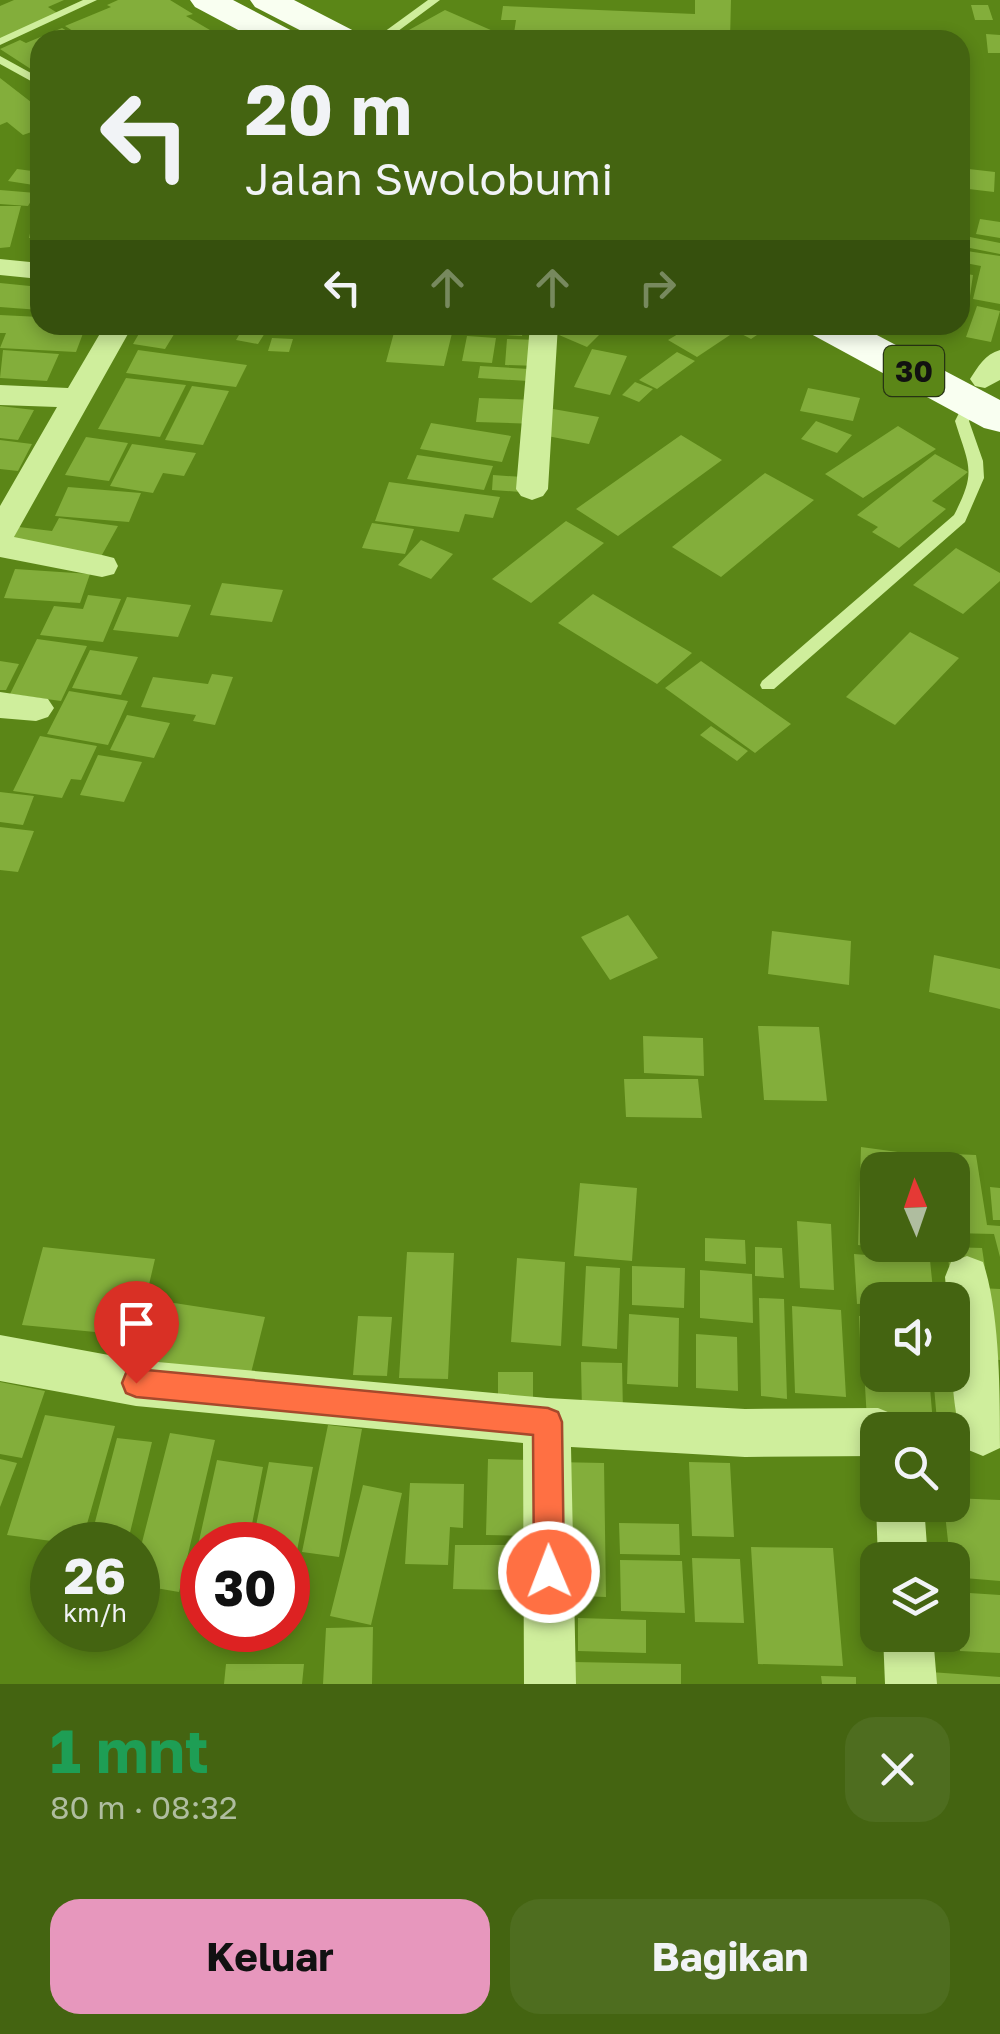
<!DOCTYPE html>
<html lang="id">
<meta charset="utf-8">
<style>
:root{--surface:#446411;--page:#4e6d1f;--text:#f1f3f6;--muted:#afbd9f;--accent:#e797bd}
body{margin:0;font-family:"Golos Text",sans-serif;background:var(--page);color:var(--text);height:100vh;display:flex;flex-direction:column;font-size:38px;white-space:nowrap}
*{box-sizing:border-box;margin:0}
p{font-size:32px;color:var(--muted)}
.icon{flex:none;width:55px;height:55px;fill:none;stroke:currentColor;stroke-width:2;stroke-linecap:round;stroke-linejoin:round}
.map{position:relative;height:1684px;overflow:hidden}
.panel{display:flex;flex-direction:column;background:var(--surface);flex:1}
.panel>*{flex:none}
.hud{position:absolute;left:30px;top:30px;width:940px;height:305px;border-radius:30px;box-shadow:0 5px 15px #0003;background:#446411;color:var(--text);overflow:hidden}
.needle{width:65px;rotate:358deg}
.buttons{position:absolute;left:860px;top:1152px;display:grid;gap:20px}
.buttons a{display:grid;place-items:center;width:110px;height:110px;border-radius:20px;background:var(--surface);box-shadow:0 5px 15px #0003;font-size:50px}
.speed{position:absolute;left:30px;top:1522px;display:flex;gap:20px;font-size:50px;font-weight:700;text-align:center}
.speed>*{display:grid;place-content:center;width:130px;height:130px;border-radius:50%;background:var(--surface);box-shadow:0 5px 15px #0003;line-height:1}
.speed small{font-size:25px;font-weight:400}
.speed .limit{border:15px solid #d22;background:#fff;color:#111}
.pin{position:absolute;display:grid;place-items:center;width:85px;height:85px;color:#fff;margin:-102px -42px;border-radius:50% 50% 50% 0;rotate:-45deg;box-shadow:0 0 10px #0007}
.pin .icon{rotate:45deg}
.me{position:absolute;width:110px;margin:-55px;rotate:359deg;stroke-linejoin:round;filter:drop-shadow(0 0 8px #0008)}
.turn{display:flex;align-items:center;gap:35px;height:210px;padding:0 50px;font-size:45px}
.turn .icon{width:130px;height:130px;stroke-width:2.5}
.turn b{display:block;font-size:70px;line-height:85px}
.lanes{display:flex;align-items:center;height:95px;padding:0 50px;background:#0003;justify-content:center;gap:50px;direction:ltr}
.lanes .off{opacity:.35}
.round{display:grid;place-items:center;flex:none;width:105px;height:105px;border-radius:30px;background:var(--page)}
.head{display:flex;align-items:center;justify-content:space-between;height:170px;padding:0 50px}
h1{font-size:60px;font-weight:700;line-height:75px;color:#1e9e55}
.button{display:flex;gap:20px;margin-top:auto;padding:20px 50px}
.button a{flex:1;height:115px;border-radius:30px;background:var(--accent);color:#111;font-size:40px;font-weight:700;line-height:115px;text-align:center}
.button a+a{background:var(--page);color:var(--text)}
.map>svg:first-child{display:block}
</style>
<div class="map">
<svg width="1000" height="1684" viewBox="0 0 1000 1684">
<rect width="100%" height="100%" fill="#5b8617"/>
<path fill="#83ae3b" d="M 14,0 L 64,0 L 48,7 L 59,14 L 0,39 L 0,6 Z
M 118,0 L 170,0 L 193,14 L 186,16 L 215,33 L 200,40 L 87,40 L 65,26 L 111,7 L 107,5 Z
M 695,0 L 731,0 L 730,40 L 513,40 L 516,20 L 501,20 L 503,6 L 695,14 Z
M 971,5 L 988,5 L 993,20 L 975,20 Z
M 445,10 L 493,31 L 478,40 L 391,40 Z
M 62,28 L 82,40 L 40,40 L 40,75 L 0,49 L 20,40 L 26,43 Z
M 986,34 L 1000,35 L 1000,53 L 988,53 Z
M 0,78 L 40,109 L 40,129 L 23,135 L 7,122 L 0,125 Z
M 960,168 L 995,172 L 994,192 L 960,188 Z
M 17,169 L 40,172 L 40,186 L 8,181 Z
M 0,190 L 36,193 L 28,206 L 0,204 Z
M 38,196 L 40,238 L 29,238 Z
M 0,206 L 21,206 L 10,247 L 0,248 Z
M 980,219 L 1000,222 L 1000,238 L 976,234 Z
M 960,235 L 1000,243 L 1000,254 L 960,246 Z
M 960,250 L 1000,256 L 1000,304 L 973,299 L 981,266 L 960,262 Z
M 960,273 L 973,275 L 968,310 L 960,308 Z
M 0,283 L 40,287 L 40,310 L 0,307 Z
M 977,306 L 1000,311 L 991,342 L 966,337 Z
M 0,315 L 40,317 L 40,325 L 44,326 L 85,328 L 76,352 L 0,348 L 6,333 L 0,333 Z
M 144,325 L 200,325 L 195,334 L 176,331 L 165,349 L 133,344 Z
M 245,325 L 270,325 L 258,344 L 236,340 Z
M 293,325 L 330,325 L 326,334 L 291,330 Z
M 332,325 L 374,325 L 372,333 L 330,330 Z
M 396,325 L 454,325 L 444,366 L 386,362 Z
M 476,325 L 524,325 L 522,336 L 474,333 Z
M 549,325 L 609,325 L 587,347 L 545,329 Z
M 693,325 L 772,325 L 751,339 L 736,331 L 697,357 L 668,340 Z
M 467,336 L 496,338 L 492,363 L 462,361 Z
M 272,338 L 293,339 L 289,352 L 268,351 Z
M 507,339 L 540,340 L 539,366 L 505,365 Z
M 592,349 L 627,356 L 610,395 L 574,387 Z
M 3,350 L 59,354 L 47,381 L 0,378 Z
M 138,350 L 247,365 L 236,387 L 126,373 Z
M 677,352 L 695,361 L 657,389 L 639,380 Z
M 480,366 L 529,369 L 528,381 L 478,378 Z
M 126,378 L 186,385 L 160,437 L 98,429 Z
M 635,382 L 653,389 L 639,402 L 622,395 Z
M 192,386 L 229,391 L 203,445 L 165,440 Z
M 808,388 L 860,398 L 853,421 L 800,411 Z
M 479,398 L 539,400 L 537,424 L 476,422 Z
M 0,406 L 34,410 L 18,440 L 0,438 Z
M 553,409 L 599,417 L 589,444 L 542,435 Z
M 816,421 L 852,435 L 837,453 L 801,439 Z
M 431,423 L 511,436 L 502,462 L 420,449 Z
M 898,426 L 936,449 L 863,498 L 825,474 Z
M 681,435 L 722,460 L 618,536 L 576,509 Z
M 86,437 L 128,443 L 109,481 L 65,475 Z
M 0,440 L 32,444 L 18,471 L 0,469 Z
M 132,444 L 196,453 L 184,476 L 163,473 L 153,493 L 110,486 Z
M 935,454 L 968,472 L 932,501 L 946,509 L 899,548 L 872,532 L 878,527 L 857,515 Z
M 417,455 L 493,466 L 484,490 L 407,479 Z
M 765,473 L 814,500 L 721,577 L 672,547 Z
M 493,475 L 523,477 L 521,492 L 492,490 Z
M 389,482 L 500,497 L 493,518 L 465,514 L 459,532 L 375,521 Z
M 68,487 L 141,493 L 129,522 L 55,516 Z
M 59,518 L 118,526 L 98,562 L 9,546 L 19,527 L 52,531 Z
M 566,521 L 604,543 L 531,603 L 492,579 Z
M 372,523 L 414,529 L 405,554 L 362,548 Z
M 421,540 L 453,554 L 431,579 L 398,565 Z
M 956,548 L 1000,573 L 1000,581 L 963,614 L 913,585 Z
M 15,569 L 90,574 L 80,603 L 4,598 Z
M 222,583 L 283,590 L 272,622 L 210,615 Z
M 593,594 L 692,653 L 657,684 L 558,623 Z
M 88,595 L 121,599 L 103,642 L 40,635 L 54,606 L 83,609 Z
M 127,597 L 191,605 L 178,637 L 113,630 Z
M 910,632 L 959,658 L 895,725 L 846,697 Z
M 37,639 L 87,646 L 61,701 L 10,694 Z
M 90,650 L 138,657 L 121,695 L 72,688 Z
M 0,661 L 19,664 L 6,690 L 0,690 Z
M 701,661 L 791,724 L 755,753 L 665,688 Z
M 212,674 L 233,677 L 215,725 L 193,721 L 196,715 L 141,707 L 153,677 L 208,684 Z
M 69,691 L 128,701 L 108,745 L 47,734 Z
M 127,715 L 170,723 L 154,758 L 110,750 Z
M 711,726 L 748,751 L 737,761 L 700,735 Z
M 40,736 L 97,746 L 81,780 L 71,779 L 62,798 L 13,791 Z
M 98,755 L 142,762 L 124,802 L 80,795 Z
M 0,792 L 34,796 L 23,825 L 0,822 Z
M 0,827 L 34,831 L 18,872 L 0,870 Z
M 628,915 L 658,958 L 610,980 L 581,937 Z
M 772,931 L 851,941 L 849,985 L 768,974 Z
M 934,955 L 1000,969 L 1000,1009 L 929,992 Z
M 758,1026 L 819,1027 L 827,1101 L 764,1100 Z
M 643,1036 L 703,1038 L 704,1076 L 644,1073 Z
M 624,1079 L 698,1079 L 702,1118 L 626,1117 Z
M 861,1147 L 920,1155 L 920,1170 L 878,1170 L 878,1245 L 920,1245 L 920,1253 L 858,1245 Z
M 928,1153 L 976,1155 L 987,1225 L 1000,1226 L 1000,1257 L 994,1234 L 952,1233 L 952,1170 L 930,1170 Z
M 580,1183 L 637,1188 L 632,1261 L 574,1256 Z
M 990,1187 L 1000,1188 L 1000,1220 L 993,1220 Z
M 797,1221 L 831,1224 L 834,1290 L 800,1288 Z
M 705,1238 L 745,1240 L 746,1264 L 705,1261 Z
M 43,1247 L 155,1259 L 137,1336 L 22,1325 Z
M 755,1247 L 782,1248 L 784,1278 L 755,1276 Z
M 947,1247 L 982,1248 L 985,1268 L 949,1266 Z
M 407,1252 L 454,1253 L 448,1379 L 399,1378 Z
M 854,1254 L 930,1260 L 934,1300 L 857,1304 Z
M 517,1258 L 565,1262 L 561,1346 L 511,1342 Z
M 586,1266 L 620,1268 L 617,1349 L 582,1346 Z
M 632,1266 L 685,1268 L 684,1308 L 632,1305 Z
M 700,1270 L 752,1274 L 753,1323 L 700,1318 Z
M 979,1288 L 1000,1289 L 1000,1360 L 986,1359 Z
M 759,1298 L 784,1299 L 787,1399 L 761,1396 Z
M 161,1301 L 265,1317 L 250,1377 L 144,1361 Z
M 792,1306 L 841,1310 L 846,1397 L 795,1393 Z
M 629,1314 L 679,1318 L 678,1387 L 627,1384 Z
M 358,1316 L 392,1317 L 387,1376 L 353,1375 Z
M 859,1316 L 878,1317 L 878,1363 L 861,1362 Z
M 696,1334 L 737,1337 L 738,1391 L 696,1388 Z
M 581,1362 L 622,1363 L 623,1413 L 582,1412 Z
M 864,1369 L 878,1370 L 878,1375 L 929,1375 L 933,1424 L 867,1420 Z
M 498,1372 L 533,1372 L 533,1408 L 498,1408 Z
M 933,1375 L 952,1375 L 975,1424 L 937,1421 Z
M 0,1382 L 45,1391 L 22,1458 L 0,1454 Z
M 45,1415 L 115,1426 L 81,1545 L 7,1535 Z
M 328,1425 L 362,1429 L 339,1557 L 302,1552 Z
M 170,1433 L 215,1440 L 179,1592 L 138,1585 L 138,1558 Z
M 117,1438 L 152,1442 L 127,1545 L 89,1545 Z
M 0,1459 L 17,1463 L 0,1507 Z
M 488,1459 L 531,1460 L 530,1536 L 486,1535 Z
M 217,1460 L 263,1467 L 248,1545 L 202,1545 L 202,1578 L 191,1577 Z
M 269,1462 L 313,1467 L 292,1577 L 288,1576 L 288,1545 L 252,1545 Z
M 554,1462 L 604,1463 L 606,1597 L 555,1595 Z
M 689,1462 L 730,1463 L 734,1537 L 692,1536 Z
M 410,1483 L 464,1484 L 463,1528 L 450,1527 L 448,1565 L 405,1564 Z
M 363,1485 L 402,1493 L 371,1625 L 330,1616 Z
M 952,1498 L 1000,1500 L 1000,1581 L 952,1577 L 944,1505 L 952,1505 Z
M 619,1523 L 679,1524 L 680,1555 L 620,1554 Z
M 455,1545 L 512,1545 L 511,1590 L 453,1589 Z
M 751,1547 L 833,1548 L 843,1666 L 758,1664 Z
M 692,1558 L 740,1559 L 744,1623 L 695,1622 Z
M 620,1560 L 682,1561 L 685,1613 L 621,1611 Z
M 954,1592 L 1000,1595 L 1000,1653 L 960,1651 Z
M 578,1618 L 646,1620 L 646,1653 L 578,1651 Z
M 373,1627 L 372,1684 L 323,1684 L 326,1628 Z
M 573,1662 L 681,1664 L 681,1684 L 573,1684 Z
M 226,1664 L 304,1664 L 302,1684 L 224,1684 Z
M 930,1672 L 1000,1677 L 1000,1684 L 931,1684 Z
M 821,1676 L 856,1677 L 856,1684 L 822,1684 Z"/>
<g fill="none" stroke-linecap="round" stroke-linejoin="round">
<path fill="#cfee9c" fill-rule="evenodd" d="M 83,0 L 97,0 L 0,45 L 0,38 Z
M 428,0 L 440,0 L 386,40 L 373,40 Z
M 0,56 L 40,78 L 40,86 L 0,64 Z
M 971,398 L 978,402 L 969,421 L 983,461 L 984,478 L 965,522 L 774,689 L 762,689 L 760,685 L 762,681 L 954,515 C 977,471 969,466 955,421 L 966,399 Z"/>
<path fill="#cfee9c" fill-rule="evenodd" d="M 0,259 L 40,263 L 40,279 L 0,275 Z
M 105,325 L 133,325 L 14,537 L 102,555 L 114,558 L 118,566 L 114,574 L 102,577 L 0,557 L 0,506 L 57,407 L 0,405 L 0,385 L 68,388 Z
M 530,325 L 558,325 L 548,489 L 543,496 L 532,500 L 521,496 L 516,489 Z
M 1000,350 L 1000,380 L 985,388 L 975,386 L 970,379 C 978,367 985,354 1000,350 Z
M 0,692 L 48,699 L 54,708 L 48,717 L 36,721 L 0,718 Z
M 967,1256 L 983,1262 C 1000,1313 1000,1393 1000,1448 L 983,1456 L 966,1449 C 948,1404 952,1348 952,1300 L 947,1300 L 945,1277 L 951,1262 Z
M 0,1335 L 136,1360 L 547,1398 L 745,1409 L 878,1408 L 895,1415 L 901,1430 L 878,1430 L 878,1456 L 745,1457 L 571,1447 L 576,1684 L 524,1684 L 523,1443 L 136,1406 L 0,1381 Z
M 878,1501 L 878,1505 L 924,1505 L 928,1560 L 878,1560 L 876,1505 Z
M 883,1635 L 933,1635 L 937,1684 L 885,1684 Z"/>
<path fill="#f9fff1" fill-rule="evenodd" d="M 190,0 L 233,0 L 296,33 L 302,40 L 257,40 L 195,7 Z
M 250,0 L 294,0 L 358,33 L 364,40 L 319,40 L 255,7 Z
M 805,325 L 858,325 L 1000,400 L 1000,432 L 984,428 L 811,334 Z"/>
</g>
<path fill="#ff7043" stroke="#a6492c" stroke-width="2.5" d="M 136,1369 L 548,1408 L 558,1412 L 562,1422 L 564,1572 L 560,1583 L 549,1587 L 538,1583 L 534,1572 L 533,1435 L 136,1397 L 126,1393 L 122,1383 L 126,1373 Z"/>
<g text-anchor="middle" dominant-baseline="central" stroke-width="10" stroke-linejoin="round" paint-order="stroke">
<rect fill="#5b8617" stroke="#273413" stroke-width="2.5" x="884" y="346" width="60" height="50" rx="8"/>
<g font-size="30" font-weight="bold" fill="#111">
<text x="914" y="371">30</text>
</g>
</g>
</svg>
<div class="buttons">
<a><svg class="needle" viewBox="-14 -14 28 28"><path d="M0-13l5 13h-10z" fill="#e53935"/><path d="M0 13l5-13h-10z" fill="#afbd9f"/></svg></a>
<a><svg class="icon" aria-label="sound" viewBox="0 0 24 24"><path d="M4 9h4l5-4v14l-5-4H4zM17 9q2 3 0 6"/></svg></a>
<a><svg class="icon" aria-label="search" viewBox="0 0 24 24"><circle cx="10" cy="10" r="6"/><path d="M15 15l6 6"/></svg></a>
<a><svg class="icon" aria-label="layers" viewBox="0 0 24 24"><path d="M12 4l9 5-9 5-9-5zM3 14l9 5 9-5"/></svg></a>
</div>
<div class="speed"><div>26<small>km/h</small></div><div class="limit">30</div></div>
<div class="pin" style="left:136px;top:1383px;background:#d93025"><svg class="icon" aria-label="arrive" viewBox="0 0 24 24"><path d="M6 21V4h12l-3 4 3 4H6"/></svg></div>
<svg class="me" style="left:549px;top:1572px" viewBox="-20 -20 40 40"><circle r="17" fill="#ff7043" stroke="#fff" stroke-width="3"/><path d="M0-11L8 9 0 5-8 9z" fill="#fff"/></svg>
<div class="hud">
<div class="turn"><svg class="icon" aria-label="left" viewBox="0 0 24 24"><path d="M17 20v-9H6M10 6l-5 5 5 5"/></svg><div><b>20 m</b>Jalan Swolobumi</div></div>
<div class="lanes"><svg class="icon" aria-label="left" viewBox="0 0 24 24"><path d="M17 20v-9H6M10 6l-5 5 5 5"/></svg><svg class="icon off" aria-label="ahead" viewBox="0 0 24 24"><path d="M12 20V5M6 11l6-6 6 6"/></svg><svg class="icon off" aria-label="ahead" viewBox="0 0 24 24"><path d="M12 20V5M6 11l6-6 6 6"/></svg><svg class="icon off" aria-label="right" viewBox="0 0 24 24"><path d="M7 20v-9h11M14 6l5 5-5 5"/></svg></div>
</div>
</div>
<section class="panel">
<div class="head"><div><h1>1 mnt</h1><p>80 m · 08:32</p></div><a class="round"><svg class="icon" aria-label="close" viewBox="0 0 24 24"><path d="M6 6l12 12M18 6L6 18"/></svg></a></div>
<div class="button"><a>Keluar</a><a>Bagikan</a></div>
</section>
